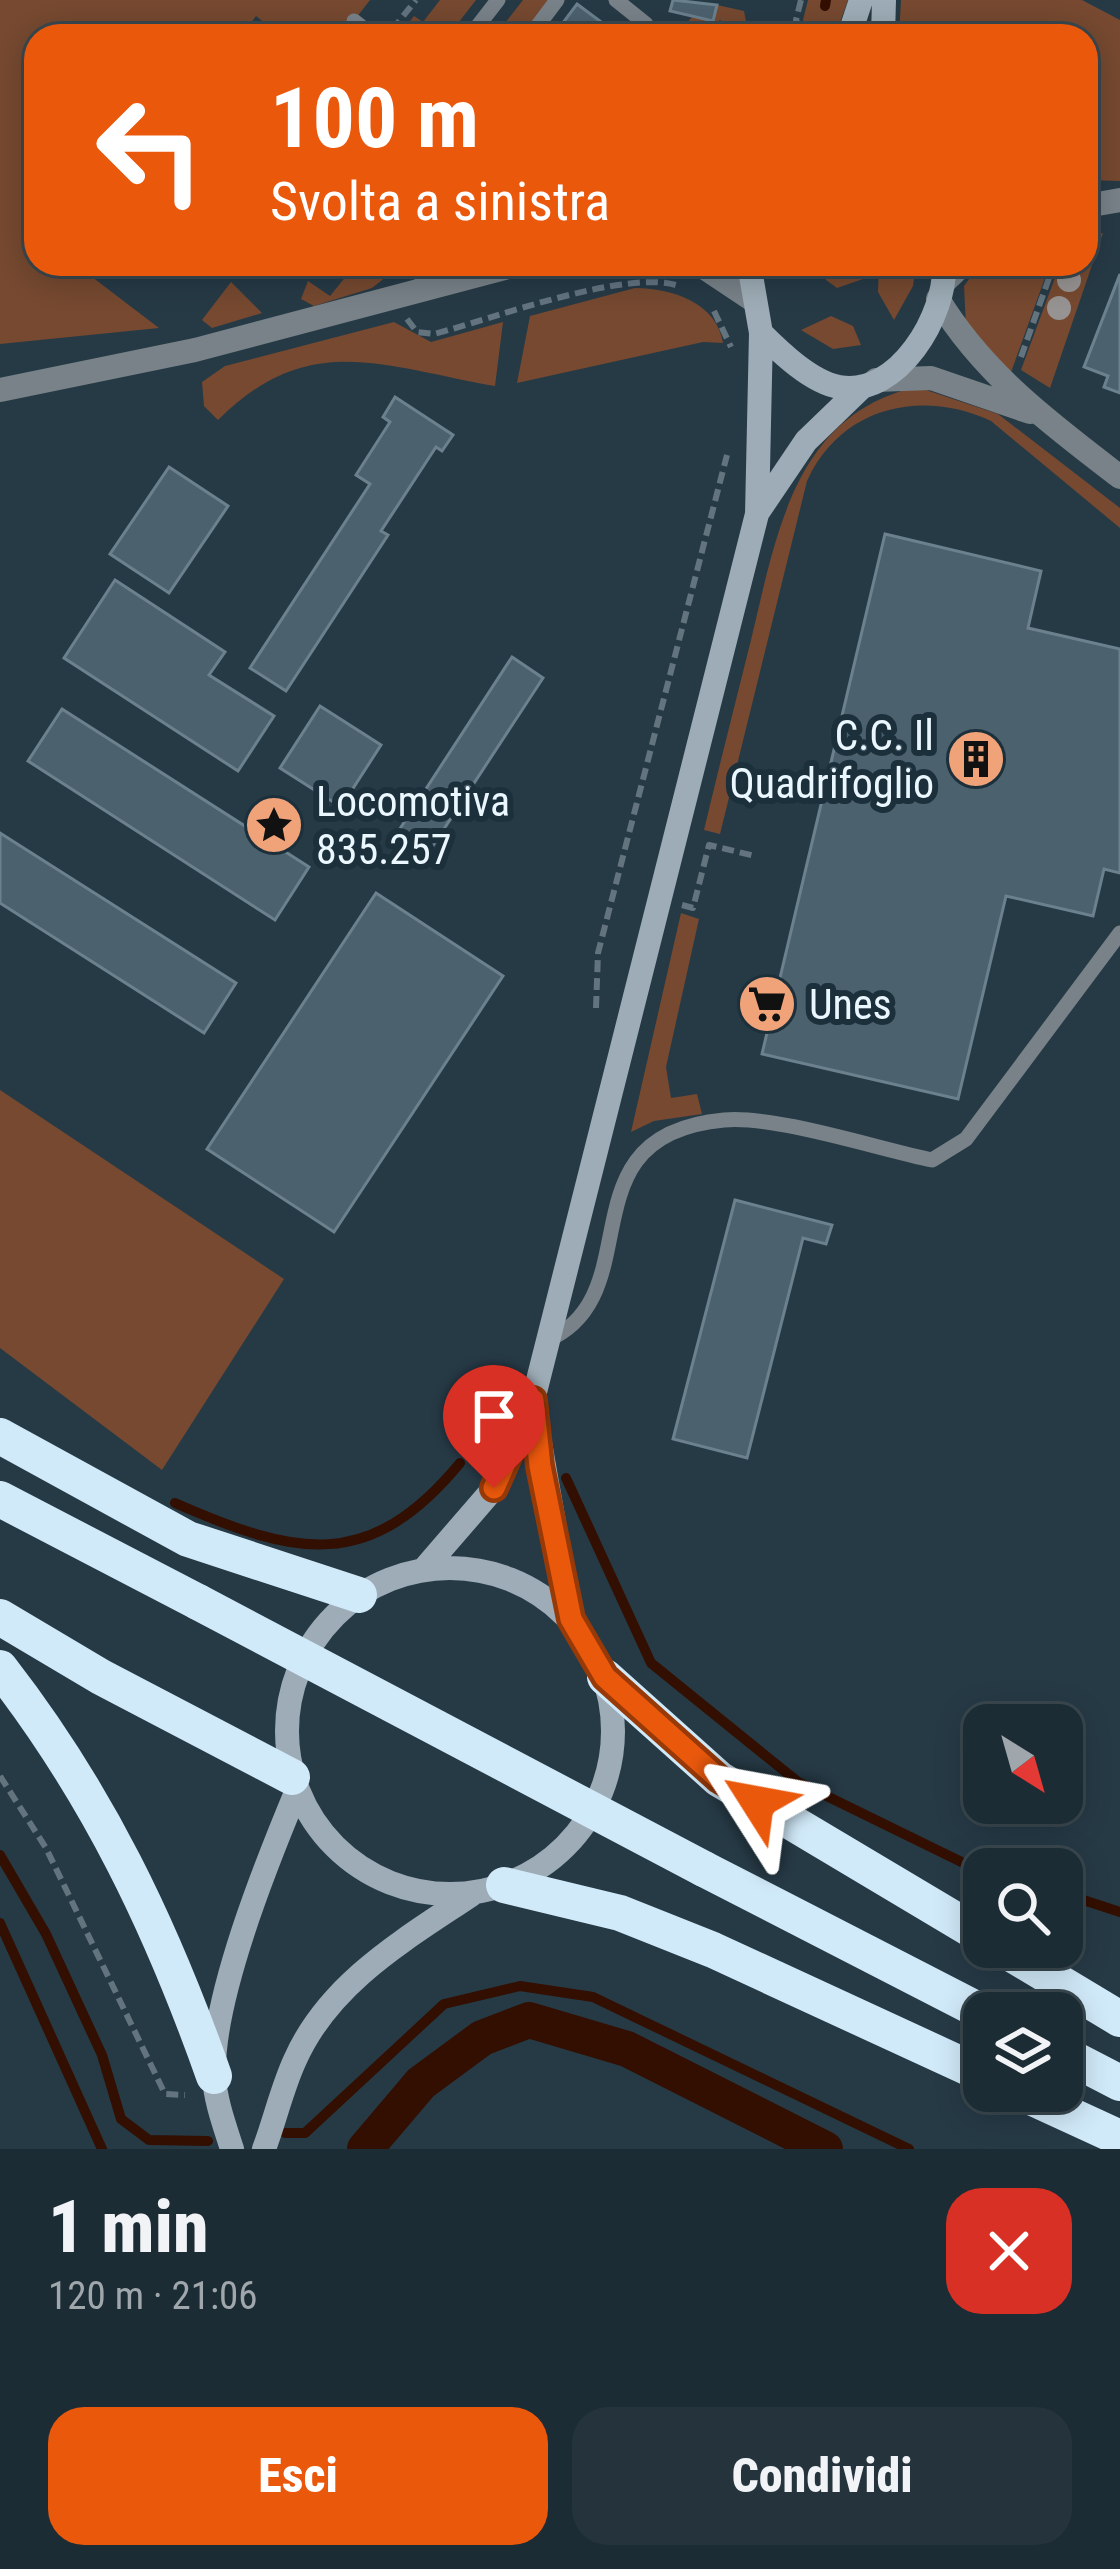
<!DOCTYPE html>
<html lang="it">
<meta charset="utf-8">
<style>
:root{--surface:#1c2c34;--page:#25343c;--text:#f1f3f6;--muted:#a0a7ac;--line:#3a484f;--accent:#ea580c}
body{margin:0;font-family:"Roboto Condensed",sans-serif;background:var(--page);color:var(--text);height:100vh;display:flex;flex-direction:column;font-size:45px;white-space:nowrap}
*{box-sizing:border-box;margin:0}
p{font-size:39px;color:var(--muted)}
.icon{flex:none;width:66px;height:66px;fill:none;stroke:currentColor;stroke-width:2;stroke-linecap:round;stroke-linejoin:round}
.map{position:relative;height:2149px;overflow:hidden}
.side{display:flex;flex-direction:column;background:var(--surface);flex:1}
.side>*{flex:none}
.hud{position:absolute;left:24px;top:24px;width:1074px;height:252px;border-radius:36px;box-shadow:0 6px 30px #0003,0 0 0 3px var(--line);background:#ea580c;color:#fff;overflow:hidden}
.needle{width:78px;rotate:143deg}
.controls{position:absolute;left:963px;top:1704px;display:grid;gap:24px}
.controls a{display:grid;place-items:center;width:120px;height:120px;border-radius:24px;background:var(--surface);box-shadow:0 6px 30px #0003,0 0 0 3px var(--line);font-size:60px}
.pin{position:absolute;display:grid;place-items:center;width:102px;height:102px;color:#fff;margin:-123px -51px;border-radius:50% 50% 50% 0;rotate:-45deg;box-shadow:0 0 12px #0007}
.pin .icon{rotate:45deg}
.me{position:absolute;width:132px;margin:-66px;rotate:304deg;stroke-linejoin:round;filter:drop-shadow(0 0 9px #0008)}
.turn{display:flex;align-items:center;gap:42px;height:252px;padding:0 48px;font-size:54px}
.turn .icon{width:156px;height:156px;stroke-width:2.5}
.turn b{display:block;font-size:84px;line-height:102px}
.round{display:grid;place-items:center;flex:none;width:126px;height:126px;border-radius:36px;background:var(--page)}
.head{display:flex;align-items:center;justify-content:space-between;height:204px;padding:0 48px}
h1{font-size:72px;font-weight:800;line-height:90px}
.primary-button{display:flex;gap:24px;margin-top:auto;padding:24px 48px}
.primary-button a{flex:1;height:138px;border-radius:36px;background:var(--accent);color:#fff;font-size:48px;font-weight:800;line-height:138px;text-align:center}
.primary-button a+a{background:var(--page);color:var(--text)}
.map>svg:first-child{display:block}
</style>
<div class="map">
<svg width="1120" height="2149" viewBox="0 0 1120 2149">
<rect width="100%" height="100%" fill="#263a46"/>
<path fill="#764930" d="M 0,0 L 370,0 L 342,36 L 281,36 L 256,16 L 241,36 L 36,36 L 36,264 L 75,264 L 159,328 L 0,344 Z
M 440,0 L 476,0 L 448,36 L 401,33 L 414,16 L 423,22 Z
M 523,0 L 549,0 L 522,36 L 495,36 Z
M 808,0 L 848,0 L 835,36 L 810,34 L 803,20 Z
M 901,0 L 1082,0 L 1120,20 L 1120,181 L 1086,180 L 1086,36 L 899,36 Z
M 717,5 L 744,11 L 747,27 L 742,35 L 720,20 L 708,36 L 675,36 L 693,16 L 713,21 Z
M 1103,233 L 1050,388 L 1021,370 L 1060,264 L 1086,264 L 1086,236 Z
M 356,264 L 383,264 L 386,277 L 372,288 L 314,306 L 301,299 L 308,281 L 330,296 Z
M 819,264 L 870,264 L 863,279 L 837,288 L 826,280 Z
M 879,264 L 916,264 L 913,286 L 894,320 L 878,292 Z
M 980,264 L 1050,264 L 1010,375 L 966,326 L 964,286 Z
M 231,282 L 262,313 L 212,328 L 202,320 Z
M 635,288 C 672,288 717,303 723,343 L 703,342 L 517,383 L 530,316 Z
M 831,316 L 853,326 L 861,345 L 833,349 L 801,330 Z
M 394,322 L 431,342 L 503,322 L 495,386 C 384,367 309,329 218,420 L 204,406 L 202,382 L 225,366 Z
M 917,387 L 998,414 L 1120,508 L 1120,528 L 991,421 C 920,388 840,408 807,481 L 720,834 L 704,830 C 719,767 735,704 751,640 C 776,537 794,414 917,387 Z
M 681,913 L 699,919 L 666,1067 L 671,1098 L 697,1094 L 702,1114 L 654,1121 L 631,1132 Z
M 0,1090 L 284,1279 L 162,1470 L 0,1348 Z"/>
<g fill="none" stroke-linecap="round" stroke-linejoin="round">
<path stroke="#320f00" stroke-width="10" d="M 825,6 L 826,0
M 566,1478 L 651,1663 L 798,1782 L 984,1873
M 175,1503 C 296,1556 369,1573 460,1463
M 0,1855 L 46,1934 L 102,2055 L 121,2119 L 149,2140 L 208,2141
M 1062,1893 L 1120,1912
M 0,1923 L 102,2149
M 285,2133 L 305,2133 L 444,2004 L 520,1986 L 593,1997 L 909,2149"/>
<path stroke="#320f00" stroke-width="36" d="M 365,2149 L 421,2083 L 482,2038 L 529,2020 L 627,2049 L 825,2149"/>
</g>
<path fill="#4c616e" stroke="#6b818e" stroke-width="3" d="M 673,0 L 717,5 L 713,21 L 670,11 Z
M 577,4 L 620,36 L 553,36 Z
M 1120,274 L 1120,393 L 1104,387 L 1108,376 L 1084,367 Z
M 395,397 L 453,435 L 442,451 L 436,447 L 381,531 L 388,535 L 286,691 L 250,668 L 370,484 L 356,475 L 390,422 L 383,417 Z
M 169,467 L 228,506 L 169,593 L 110,554 Z
M 885,534 L 1041,571 L 1028,628 L 1120,649 L 1120,873 L 1104,869 L 1093,916 L 1006,896 L 958,1099 L 762,1054 Z
M 115,580 L 225,652 L 209,675 L 274,716 L 238,771 L 64,658 Z
M 512,657 L 543,678 L 421,864 L 390,844 Z
M 320,706 L 381,745 L 341,807 L 280,768 Z
M 62,709 L 309,867 L 275,920 L 28,761 Z
M 0,833 L 236,983 L 204,1033 L 0,903 Z
M 376,893 L 503,976 L 334,1232 L 207,1149 Z
M 735,1200 L 832,1225 L 826,1244 L 803,1238 L 747,1458 L 673,1439 Z"/>
<g fill="none" stroke-linecap="round" stroke-linejoin="round">
<path stroke="#63747f" stroke-width="6" stroke-dasharray="12 6" stroke-linecap="butt" d="M 801,0 L 796,20 L 804,36
M 392,30 L 416,0
M 714,311 L 731,347
M 407,319 L 417,332 L 434,334 C 492,319 627,268 679,286
M 1021,357 L 1054,264
M 682,905 L 693,908 L 709,845 L 755,856
M 596,1008 L 598,953 L 727,455
M 0,1776 L 46,1848 L 165,2094 L 185,2095"/>
<path stroke="#788288" stroke-width="15" d="M 616,0 L 646,24 L 652,36
M 354,21 L 373,36
M 470,36 L 498,0
M 530,36 L 557,0
M 418,264 L 426,291
M 546,1341 C 654,1295 559,1135 724,1120 C 775,1115 878,1149 932,1160 L 966,1139 L 1120,933"/>
<path stroke="#788288" stroke-width="24" d="M 1086,206 L 1120,200
M 699,264 L 753,300
M 945,281 L 963,264
M 938,299 C 983,374 1052,425 1120,477
M 876,380 L 931,378 L 1030,412
M 0,390 L 195,350 L 520,264"/>
<path stroke="#9dacb6" stroke-width="24" d="M 849,36 L 861,0
M 883,36 L 884,0
M 761,333 C 780,352 811,382 839,387 C 898,398 947,314 944,264
M 758,512 L 806,441 L 862,387
M 533,1403 L 571,1619
M287 1731a163 163 0 1 1 326 0a163 163 0 1 1-326 0Z
M 424,1569 L 494,1488 L 533,1400 L 757,514 L 761,333 L 749,264
M 232,2149 C 225,2127 215,2100 214,2076 C 211,2000 267,1862 297,1790
M 264,2149 C 275,2120 282,2088 295,2060 C 329,1983 404,1940 471,1895"/>
<path stroke="#d1eaf9" stroke-width="36" d="M 0,1436 L 188,1539 L 359,1595
M 0,1499 L 198,1602
M 0,1617 L 101,1677 L 292,1777
M 0,1668 C 98,1794 161,1926 214,2076
M 605,1677 L 719,1779 L 984,1937
M 704,1869 L 984,2013
M 504,1885 L 620,1913 L 713,1950 L 984,2075
M 1000,1947 L 1120,2019
M 1062,2053 L 1120,2083
M 1018,2091 L 1120,2138"/>
<path stroke="#d1eaf9" stroke-width="36" d="M 198,1602 L 704,1869"/>
</g>
<g fill="#969392">
<circle cx="1069" cy="280" r="12"/>
<circle cx="1059" cy="308" r="12"/>
</g>
<g fill="none" stroke-linecap="round" stroke-linejoin="round">
<g stroke="#983908" stroke-width="30">
<path id="route" d="M 494,1488 L 533,1400 L 540,1466 L 571,1619 L 605,1677 L 719,1779 L 757,1802"/>
</g>
<use href="#route" stroke="#ea580c" stroke-width="21"/>
</g>
<defs>
<g id="building-disc" transform="scale(3)"><circle r="9.5" fill="#f0a279" stroke="#1c303c"/><path d="M-4-6H4V6H1V3H-1V6H-4ZM-2.5-4.3h1.7v1.8h-1.7ZM.8-4.3h1.7v1.8H.8ZM-2.5-1h1.7V.8h-1.7ZM.8-1h1.7V.8H.8Z" fill="#111"/></g>
<g id="sight-disc" transform="scale(3)"><circle r="9.5" fill="#f0a279" stroke="#1c303c"/><path d="M0-6L1.8-2.2L6-1.7L2.9 1.2L3.7 5.4L0 3.3L-3.7 5.4L-2.9 1.2L-6-1.7L-1.8-2.2Z" fill="#111"/></g>
<g id="supermarket-disc" transform="scale(3)"><circle r="9.5" fill="#f0a279" stroke="#1c303c"/><path d="M-6-5.5h2.5l.6 2H6L4.5 2H-2.5L-4.4-4H-6ZM-1.5 3.2a1.3 1.3 0 1 0 .1 0ZM3 3.2a1.3 1.3 0 1 0 .1 0Z" fill="#111"/></g>
</defs>
<g fill-rule="evenodd">
<use href="#building-disc" x="976" y="759"/>
<use href="#sight-disc" x="274" y="825"/>
<use href="#supermarket-disc" x="767" y="1004"/>
</g>
<g text-anchor="middle" dominant-baseline="central" stroke-width="12" stroke-linejoin="round" paint-order="stroke">
<g font-size="42" fill="#ebf7fe" stroke="#1c303c" text-anchor="start">
<text x="934" y="735" text-anchor="end">C.C. Il<tspan x="934" dy="48">Quadrifoglio</tspan></text>
<text x="316" y="801">Locomotiva<tspan x="316" dy="48">835.257</tspan></text>
<text x="809" y="1004">Unes</text>
</g>
</g>
</svg>
<div class="controls">
<a><svg class="needle" viewBox="-14 -14 28 28"><path d="M0-13l5 13h-10z" fill="#e53935"/><path d="M0 13l5-13h-10z" fill="#a0a7ac"/></svg></a>
<a><svg class="icon" aria-label="search" viewBox="0 0 24 24"><circle cx="10" cy="10" r="6"/><path d="M15 15l6 6"/></svg></a>
<a><svg class="icon" aria-label="layers" viewBox="0 0 24 24"><path d="M12 4l9 5-9 5-9-5zM3 14l9 5 9-5"/></svg></a>
</div>
<div class="pin" style="left:494px;top:1488px;background:#d93025"><svg class="icon" aria-label="arrive" viewBox="0 0 24 24"><path d="M6 21V4h12l-3 4 3 4H6"/></svg></div>
<svg class="me" style="left:757px;top:1802px" viewBox="-20 -20 40 40"><path d="M0-17L14 15 0 8-14 15z" fill="#ea580c" stroke="#fff" stroke-width="4"/></svg>
<div class="hud">
<div class="turn"><svg class="icon" aria-label="left" viewBox="0 0 24 24"><path d="M17 20v-9H6M10 6l-5 5 5 5"/></svg><div><b>100 m</b>Svolta a sinistra</div></div>
</div>
</div>
<section class="side">
<div class="head"><div><h1>1 min</h1><p>120 m · 21:06</p></div><a class="round" style="background:#d93025;color:#fff"><svg class="icon" aria-label="close" viewBox="0 0 24 24"><path d="M6 6l12 12M18 6L6 18"/></svg></a></div>
<div class="primary-button"><a>Esci</a><a>Condividi</a></div>
</section>
